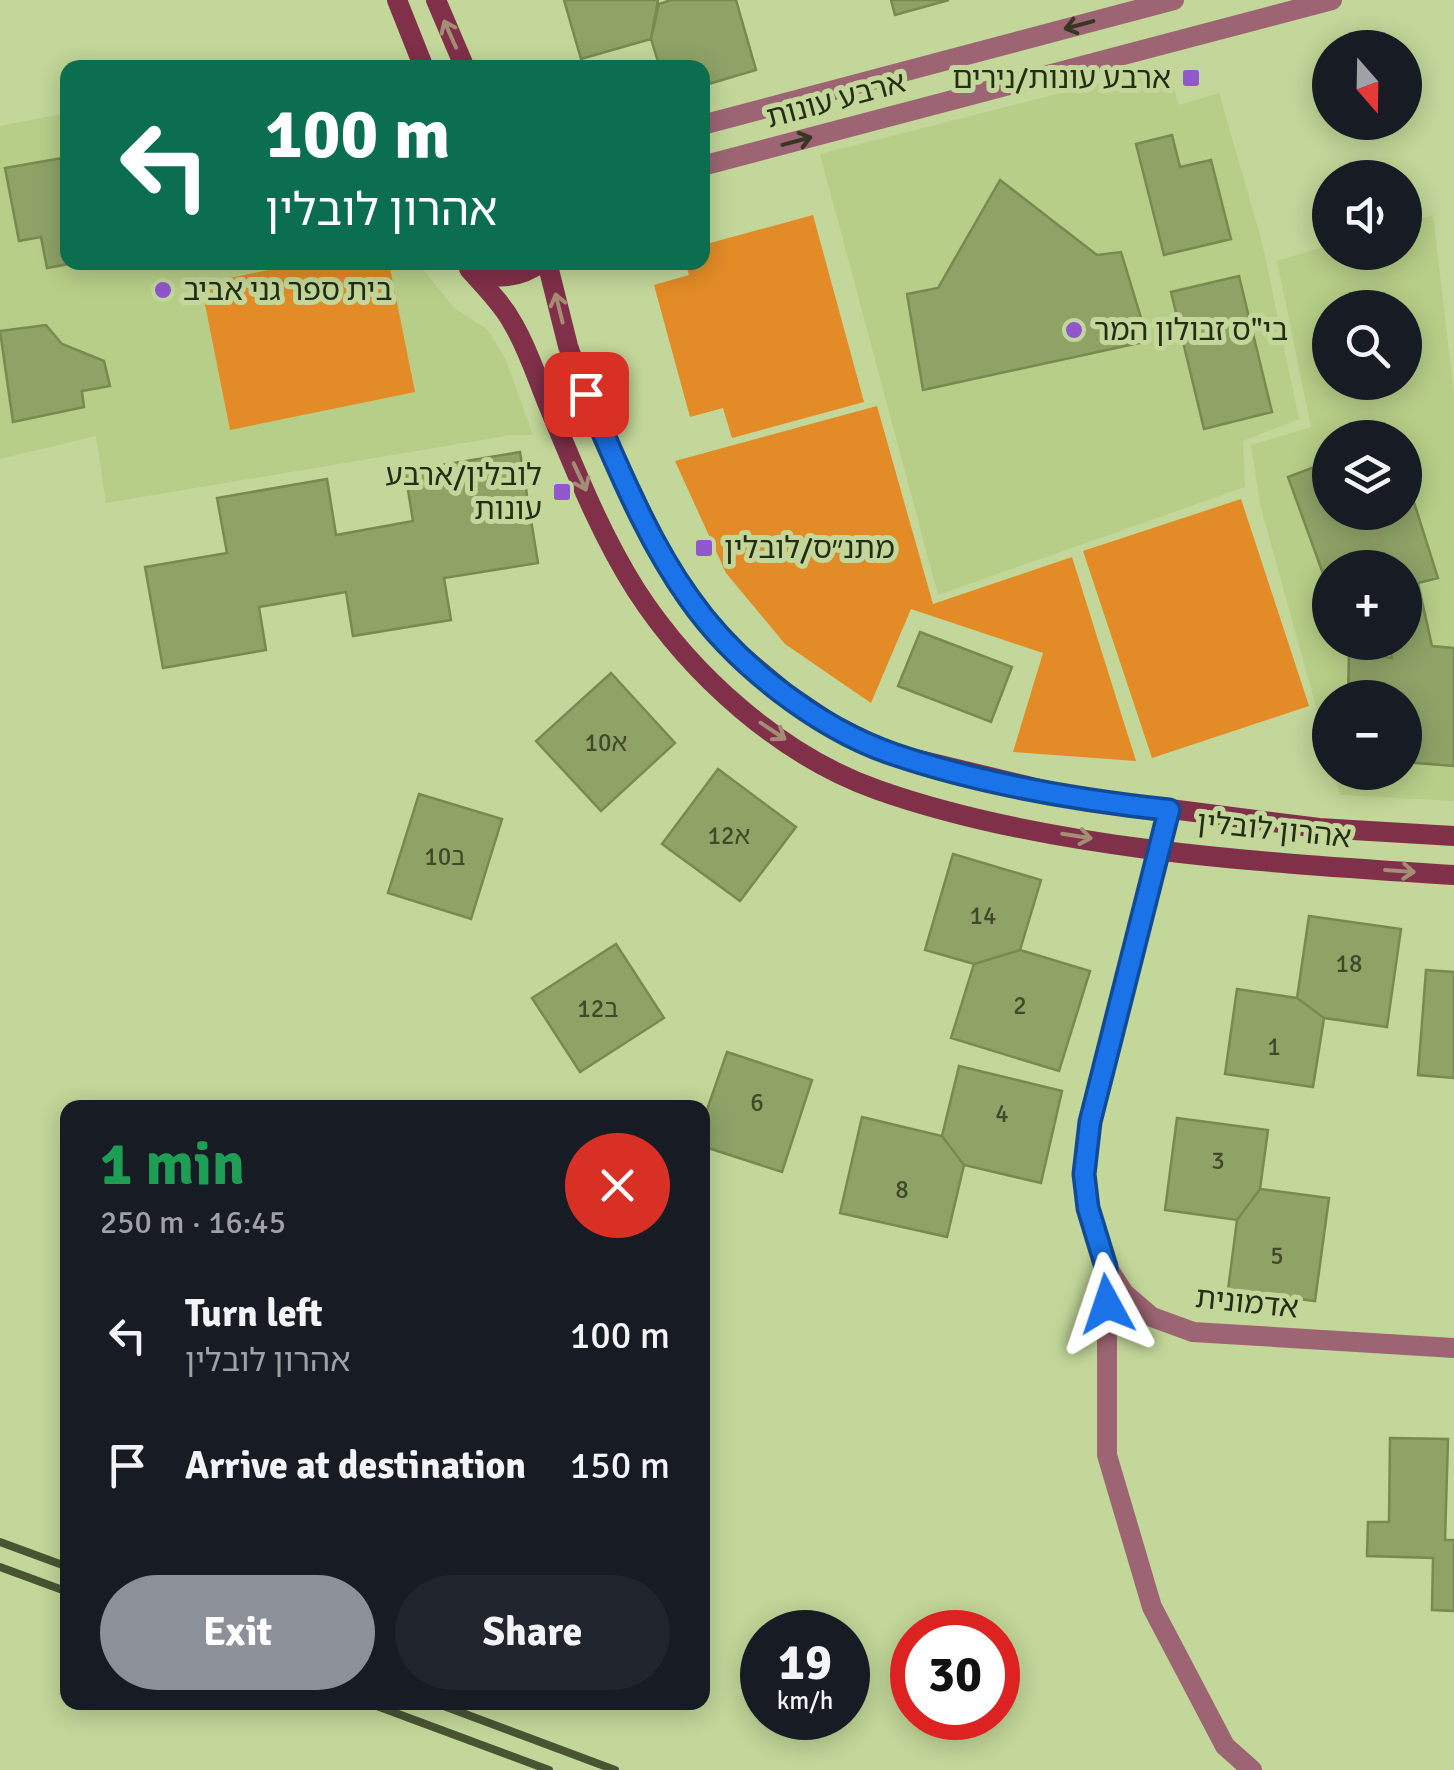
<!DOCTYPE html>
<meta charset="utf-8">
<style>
:root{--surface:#171b24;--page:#20242c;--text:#f1f3f6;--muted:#9ea1a6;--accent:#8c9099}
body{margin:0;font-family:Signika,"Noto Sans Hebrew",sans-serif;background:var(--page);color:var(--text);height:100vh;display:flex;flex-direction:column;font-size:38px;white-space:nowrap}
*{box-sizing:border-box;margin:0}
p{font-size:32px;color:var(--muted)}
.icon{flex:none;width:55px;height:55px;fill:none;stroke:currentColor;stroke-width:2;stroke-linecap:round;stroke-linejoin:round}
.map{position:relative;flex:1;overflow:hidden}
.sheet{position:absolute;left:60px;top:1100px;width:650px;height:610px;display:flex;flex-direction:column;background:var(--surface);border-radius:20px;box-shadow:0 5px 25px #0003}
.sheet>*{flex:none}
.banner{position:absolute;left:60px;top:60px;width:650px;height:210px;border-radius:20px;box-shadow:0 5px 25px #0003;background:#0b6e4f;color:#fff;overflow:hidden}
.needle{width:65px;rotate:160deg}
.controls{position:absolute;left:1312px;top:30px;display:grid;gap:20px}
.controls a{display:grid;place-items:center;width:110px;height:110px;border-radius:50%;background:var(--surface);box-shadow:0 5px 25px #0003;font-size:50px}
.speed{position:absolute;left:740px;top:1610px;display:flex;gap:20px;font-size:50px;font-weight:700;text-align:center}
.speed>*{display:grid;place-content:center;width:130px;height:130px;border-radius:50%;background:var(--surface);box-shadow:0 5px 25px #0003;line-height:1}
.speed small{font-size:25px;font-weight:400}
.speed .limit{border:15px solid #d22;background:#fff;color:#111}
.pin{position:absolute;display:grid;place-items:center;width:85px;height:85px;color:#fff;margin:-42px;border-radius:20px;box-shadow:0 5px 15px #0006}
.me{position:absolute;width:110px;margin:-55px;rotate:355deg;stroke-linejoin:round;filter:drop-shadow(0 0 8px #0008)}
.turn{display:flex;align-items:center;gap:35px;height:210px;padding:0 40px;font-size:45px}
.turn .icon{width:130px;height:130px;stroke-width:2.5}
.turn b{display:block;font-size:70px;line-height:85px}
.round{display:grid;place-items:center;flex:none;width:105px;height:105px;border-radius:52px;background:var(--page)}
.headline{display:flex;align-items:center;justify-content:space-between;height:170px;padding:0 40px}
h1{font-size:60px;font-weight:700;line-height:75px;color:#1e9e55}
.action{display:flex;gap:20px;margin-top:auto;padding:20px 40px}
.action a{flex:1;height:115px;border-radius:60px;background:var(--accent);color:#fff;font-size:40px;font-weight:700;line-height:115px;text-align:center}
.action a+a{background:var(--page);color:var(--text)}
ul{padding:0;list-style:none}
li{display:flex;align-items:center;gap:30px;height:130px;padding:0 40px}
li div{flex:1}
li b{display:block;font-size:38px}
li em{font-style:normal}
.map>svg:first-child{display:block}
</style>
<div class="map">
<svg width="1454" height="1770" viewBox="0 0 1454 1770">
<rect width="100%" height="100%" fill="#c2d799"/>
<path fill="#b7ce88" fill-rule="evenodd" d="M 1168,66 L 1179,105 L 1219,93 L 1262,242 L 1299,419 L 1243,441 L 1245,487 L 938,595 L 820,154 Z
M 67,113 L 68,262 L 418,263 L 454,308 L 487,329 L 506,360 L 533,435 L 511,435 L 106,503 L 96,436 L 0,459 L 0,126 Z
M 1433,215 L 1454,394 L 1454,801 L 1340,795 L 1334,773 L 1405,772 L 1405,698 L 1330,698 L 1330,757 L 1261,508 L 1251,445 L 1311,427 L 1277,261 L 1330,245 L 1330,252 L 1405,252 L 1405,223 ZM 1330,308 L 1405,308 L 1405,382 L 1330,382 ZM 1330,438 L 1405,438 L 1405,512 L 1330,512 ZM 1330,568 L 1405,568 L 1405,642 L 1330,642 Z"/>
<path fill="#e38c27" d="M 813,215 L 864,402 L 732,438 L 723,408 L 690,417 L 654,285 L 689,275 L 685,263 L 702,262 L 703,245 Z
M 306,262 L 389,263 L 415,392 L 230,430 L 201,284 Z
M 877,406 L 933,604 L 1072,557 L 1136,761 L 1013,752 L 1043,653 L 911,609 L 871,703 L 785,644 L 726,573 L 675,461 Z
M 1241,499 L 1309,706 L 1152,758 L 1083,551 Z"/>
<path fill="#8fa367" stroke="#778b50" stroke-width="2.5" d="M 564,0 L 658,0 L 651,39 L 581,59 Z
M 671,0 L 736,0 L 756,70 L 702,86 L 702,68 L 660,68 L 651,39 L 659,4 Z
M 891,0 L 949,0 L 895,15 Z
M 1172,135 L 1180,167 L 1211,160 L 1231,239 L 1164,255 L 1136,144 Z
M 68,157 L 68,262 L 79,262 L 47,268 L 41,237 L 19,241 L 5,168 Z
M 1000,180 L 1097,255 L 1121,252 L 1148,341 L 923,390 L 907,294 L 938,288 Z
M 1239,276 L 1272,412 L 1204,429 L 1171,292 Z
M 46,325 L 62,344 L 104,361 L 110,386 L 82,391 L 84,407 L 13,422 L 0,331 Z
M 520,452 L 538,563 L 444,578 L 451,620 L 353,636 L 346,592 L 259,607 L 266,650 L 163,668 L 145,567 L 227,553 L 217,498 L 327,479 L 336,535 L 413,521 L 405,471 Z
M 1330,461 L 1330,512 L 1405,512 L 1405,474 L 1438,578 L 1418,583 L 1432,646 L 1454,648 L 1454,766 L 1405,762 L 1410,723 L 1405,722 L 1405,698 L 1348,698 L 1349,652 L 1392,658 L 1387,642 L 1405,642 L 1405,568 L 1330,568 L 1330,593 L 1288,477 Z
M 920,632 L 1012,667 L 991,722 L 898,686 Z
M 611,673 L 675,743 L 601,811 L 536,741 Z
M 718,769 L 796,827 L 740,901 L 662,844 Z
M 419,794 L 502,819 L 471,919 L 388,893 Z
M 953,854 L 1041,880 L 1020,950 L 974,964 L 925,950 Z
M 1309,916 L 1401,929 L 1387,1027 L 1324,1018 L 1297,998 Z
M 616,944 L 664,1018 L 580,1072 L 532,998 Z
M 1020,950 L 1090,971 L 1059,1071 L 951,1038 L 974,964 Z
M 1426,970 L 1454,972 L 1454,1078 L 1418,1075 Z
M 1237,989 L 1297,998 L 1324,1018 L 1313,1087 L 1225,1074 Z
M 727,1052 L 812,1080 L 782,1172 L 702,1146 L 702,1124 Z
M 959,1066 L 1062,1091 L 1041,1183 L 964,1165 L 942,1136 Z
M 862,1117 L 942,1136 L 964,1165 L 947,1237 L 840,1213 Z
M 1177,1118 L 1268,1130 L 1260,1189 L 1237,1220 L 1165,1210 Z
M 1260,1189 L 1329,1198 L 1315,1301 L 1228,1290 L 1237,1220 Z
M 1390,1438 L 1448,1439 L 1445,1540 L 1454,1540 L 1454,1611 L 1432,1610 L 1433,1558 L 1367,1556 L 1368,1522 L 1389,1522 Z"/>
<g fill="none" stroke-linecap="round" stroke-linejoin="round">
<path stroke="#9d6573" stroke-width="20" d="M 702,125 L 1174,0
M 702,166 L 1332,0
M 1169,810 L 1090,1122 L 1083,1174 L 1094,1233 L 1107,1267 L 1124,1293 L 1152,1317 L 1193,1332 L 1454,1348
M 1107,1269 L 1107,1455 L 1152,1607 L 1225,1746 L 1252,1770"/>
<path stroke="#803049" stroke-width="20" d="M 397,0 L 424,68
M 436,0 L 465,68
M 547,262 L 568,346 L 585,394 L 667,565 L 692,603 L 737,652 L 785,692 L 832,724 L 890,753 L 1069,796 L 1319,828 L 1454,836
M 469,269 C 484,286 501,302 512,322 C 529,350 538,382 551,412 C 576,472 601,535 636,590 C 691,675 781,756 878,790 C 1051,851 1271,863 1454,875
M 470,270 C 497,280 519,279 542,262"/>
<path stroke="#495433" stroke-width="8" d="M 0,1542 L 68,1567
M 0,1567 L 68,1592
M 366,1702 L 549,1770
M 433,1702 L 615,1770"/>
</g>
<defs><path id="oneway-shaft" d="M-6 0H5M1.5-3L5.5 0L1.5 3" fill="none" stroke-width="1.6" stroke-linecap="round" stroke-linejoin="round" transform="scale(2.5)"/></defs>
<g stroke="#373523">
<use href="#oneway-shaft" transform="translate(1079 25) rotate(165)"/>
<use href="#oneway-shaft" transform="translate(797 141) rotate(-15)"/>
</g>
<g stroke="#a48c75">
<use href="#oneway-shaft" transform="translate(450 34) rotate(-114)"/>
<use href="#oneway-shaft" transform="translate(559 308) rotate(-104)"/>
<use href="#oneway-shaft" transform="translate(580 477) rotate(65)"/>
<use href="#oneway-shaft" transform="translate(773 731) rotate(34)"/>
<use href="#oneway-shaft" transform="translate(1077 836) rotate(9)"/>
<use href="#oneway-shaft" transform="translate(1400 871) rotate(4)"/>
</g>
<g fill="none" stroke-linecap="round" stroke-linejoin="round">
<g stroke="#114b97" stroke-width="25">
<path id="route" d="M 586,394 C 617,464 645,536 689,598 C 735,664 817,728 893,754 C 981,784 1077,800 1169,810 L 1090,1122 L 1084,1174 L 1088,1208 L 1106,1267 L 1107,1304"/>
</g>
<use href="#route" stroke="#1a73e8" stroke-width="18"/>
</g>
<g fill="#9157ce" stroke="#c2d799" stroke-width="4">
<rect x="1181" y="68" width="20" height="20" rx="5"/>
<circle cx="163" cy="290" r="10"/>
<circle cx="1074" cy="330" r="10"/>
<rect x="552" y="482" width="20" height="20" rx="5"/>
<rect x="694" y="538" width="20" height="20" rx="5"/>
</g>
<g text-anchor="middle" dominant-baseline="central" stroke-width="10" stroke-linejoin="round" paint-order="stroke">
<g font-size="25" fill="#404a2a">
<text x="606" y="742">10א</text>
<text x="729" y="835">12א</text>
<text x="445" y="856">10ב</text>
<text x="983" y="915">14</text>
<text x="1349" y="963">18</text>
<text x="1020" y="1005">2</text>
<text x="598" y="1008">12ב</text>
<text x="1274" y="1046">1</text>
<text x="757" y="1102">6</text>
<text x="1002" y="1113">4</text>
<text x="1218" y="1160">3</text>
<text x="902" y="1189">8</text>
<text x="1277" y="1255">5</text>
</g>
<g font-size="30" fill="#252d15" stroke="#c2d799" text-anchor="start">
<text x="1171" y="78" text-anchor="end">ארבע עונות/נירים</text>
<text x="183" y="290">בית ספר גני אביב</text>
<text x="1094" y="330">בי"ס זבולון המר</text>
<text x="542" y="475" text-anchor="end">לובלין/ארבע<tspan x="542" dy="34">עונות</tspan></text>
<text x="724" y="548">מתנ״ס/לובלין</text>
</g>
<g font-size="30" fill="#252d15" stroke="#c2d799">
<text transform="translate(836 100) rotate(-15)">ארבע עונות</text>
<text transform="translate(1274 830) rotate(6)">אהרון לובלין</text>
<text transform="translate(1247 1303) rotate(6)">אדמונית</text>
</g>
</g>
</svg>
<div class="controls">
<a><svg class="needle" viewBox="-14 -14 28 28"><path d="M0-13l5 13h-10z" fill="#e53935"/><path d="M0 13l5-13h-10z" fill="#9ea1a6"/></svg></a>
<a><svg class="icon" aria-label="sound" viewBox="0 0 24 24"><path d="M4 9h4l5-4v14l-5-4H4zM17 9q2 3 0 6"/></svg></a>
<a><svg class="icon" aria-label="search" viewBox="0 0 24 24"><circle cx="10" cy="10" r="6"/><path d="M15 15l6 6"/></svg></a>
<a><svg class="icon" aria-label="layers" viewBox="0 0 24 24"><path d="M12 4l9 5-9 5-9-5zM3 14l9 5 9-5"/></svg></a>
<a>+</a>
<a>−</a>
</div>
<div class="speed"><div>19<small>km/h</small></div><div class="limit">30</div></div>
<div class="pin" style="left:586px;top:394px;background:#d93025"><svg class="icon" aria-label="arrive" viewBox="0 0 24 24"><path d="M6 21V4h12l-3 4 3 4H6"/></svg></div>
<svg class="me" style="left:1107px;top:1304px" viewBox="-20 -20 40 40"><path d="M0-17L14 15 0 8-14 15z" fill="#1a73e8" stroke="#fff" stroke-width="4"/></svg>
<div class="banner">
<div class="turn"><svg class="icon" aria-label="left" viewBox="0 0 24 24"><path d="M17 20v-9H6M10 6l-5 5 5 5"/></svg><div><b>100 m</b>אהרון לובלין</div></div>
</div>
<section class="sheet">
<div class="headline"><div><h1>1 min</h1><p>250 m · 16:45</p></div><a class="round" style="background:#d93025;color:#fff"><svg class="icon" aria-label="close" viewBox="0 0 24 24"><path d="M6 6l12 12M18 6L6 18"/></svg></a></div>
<ul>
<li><svg class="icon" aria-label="left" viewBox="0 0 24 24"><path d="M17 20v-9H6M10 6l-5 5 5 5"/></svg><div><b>Turn left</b><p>אהרון לובלין</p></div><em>100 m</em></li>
<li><svg class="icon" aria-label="arrive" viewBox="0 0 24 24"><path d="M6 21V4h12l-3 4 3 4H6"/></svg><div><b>Arrive at destination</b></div><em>150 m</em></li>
</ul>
<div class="action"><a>Exit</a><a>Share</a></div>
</section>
</div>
